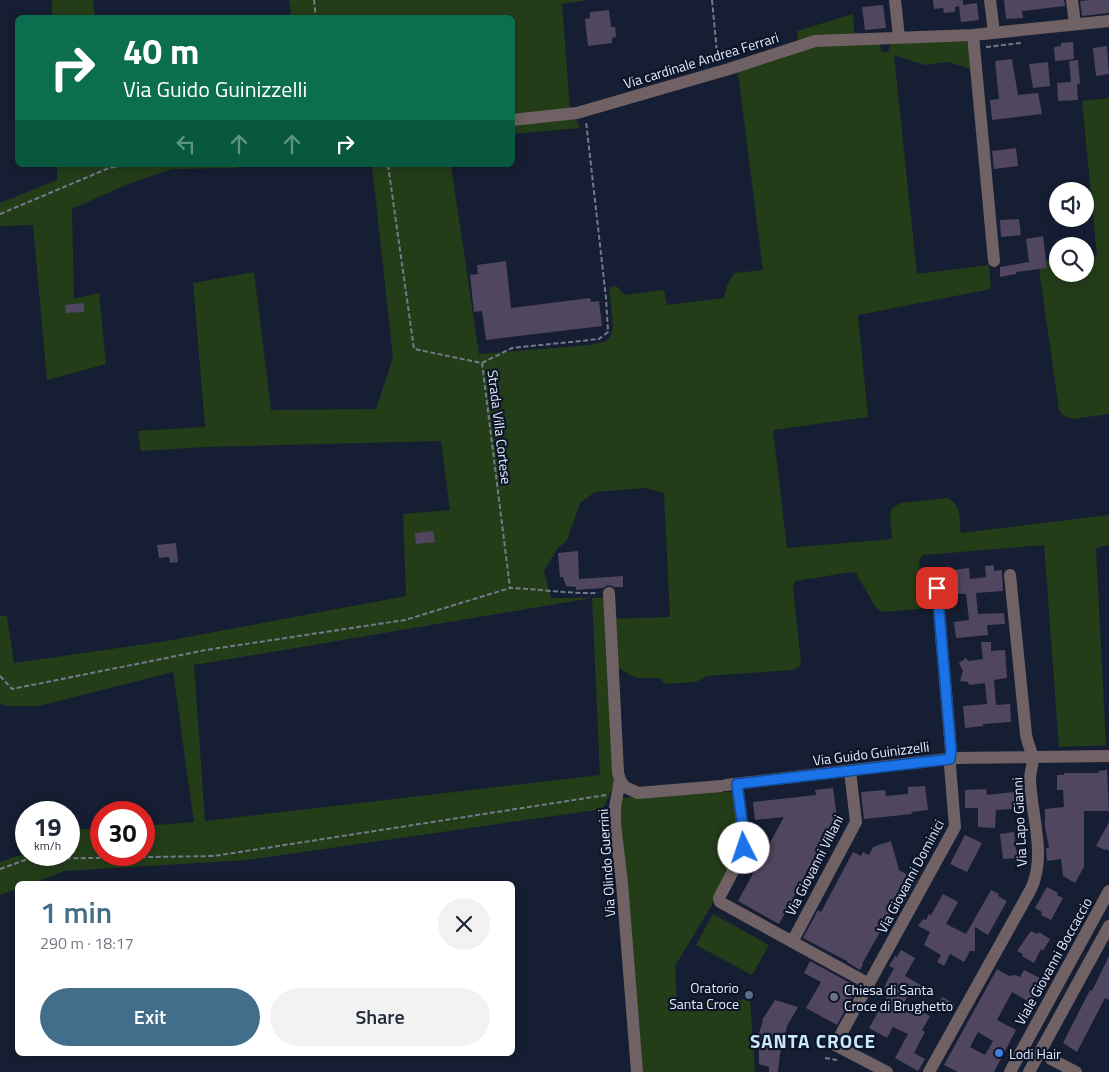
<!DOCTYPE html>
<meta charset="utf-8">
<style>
:root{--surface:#fff;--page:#f2f2f3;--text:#1f2937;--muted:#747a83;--accent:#426e8b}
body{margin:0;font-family:"Titillium Web",sans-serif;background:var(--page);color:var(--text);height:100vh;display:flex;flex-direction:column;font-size:19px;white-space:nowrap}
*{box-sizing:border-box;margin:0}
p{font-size:16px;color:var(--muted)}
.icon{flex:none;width:28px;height:28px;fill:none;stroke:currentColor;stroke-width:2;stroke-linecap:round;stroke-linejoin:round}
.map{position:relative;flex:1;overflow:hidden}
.sheet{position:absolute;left:15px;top:881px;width:500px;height:175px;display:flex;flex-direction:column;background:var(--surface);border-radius:8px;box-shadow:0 2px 12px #0003}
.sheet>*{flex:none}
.top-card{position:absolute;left:15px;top:15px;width:500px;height:152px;border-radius:8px;box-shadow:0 2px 12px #0003;background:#0b6e4f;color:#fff;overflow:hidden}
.fabs{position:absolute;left:1049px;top:182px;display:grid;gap:10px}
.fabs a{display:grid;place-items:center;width:45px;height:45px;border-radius:50%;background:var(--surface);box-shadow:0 2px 12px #0003;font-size:25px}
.speed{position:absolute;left:15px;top:801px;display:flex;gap:10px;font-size:25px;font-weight:700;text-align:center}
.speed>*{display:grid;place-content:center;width:65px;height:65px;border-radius:50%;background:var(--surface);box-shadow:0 2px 12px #0003;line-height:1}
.speed small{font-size:12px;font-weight:400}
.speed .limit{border:8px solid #d22;background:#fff;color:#111}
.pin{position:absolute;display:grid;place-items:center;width:42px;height:42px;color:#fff;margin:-21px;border-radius:10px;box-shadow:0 2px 8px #0006}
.me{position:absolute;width:55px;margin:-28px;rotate:356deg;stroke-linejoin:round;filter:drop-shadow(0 0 4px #0008)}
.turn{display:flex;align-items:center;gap:18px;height:105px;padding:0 25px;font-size:22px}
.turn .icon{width:65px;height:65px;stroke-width:2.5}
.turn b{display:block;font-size:35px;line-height:42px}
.lanes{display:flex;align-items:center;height:48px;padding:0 25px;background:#0003;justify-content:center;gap:25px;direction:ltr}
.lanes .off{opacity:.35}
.round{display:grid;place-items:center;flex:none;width:52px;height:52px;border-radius:26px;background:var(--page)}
.summary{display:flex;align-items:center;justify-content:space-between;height:85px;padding:0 25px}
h1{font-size:30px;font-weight:600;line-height:38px;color:var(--accent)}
.primary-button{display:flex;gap:10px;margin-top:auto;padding:10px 25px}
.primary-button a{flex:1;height:58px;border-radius:30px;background:var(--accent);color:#fff;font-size:20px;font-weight:600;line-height:58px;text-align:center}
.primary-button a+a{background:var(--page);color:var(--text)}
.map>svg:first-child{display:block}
</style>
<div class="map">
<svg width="1109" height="1072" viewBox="0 0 1109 1072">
<rect width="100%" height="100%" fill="#161e33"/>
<path fill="#233d19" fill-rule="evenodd" d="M 52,0 L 93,0 L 95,17 L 52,17 Z
M 289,0 L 589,0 L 562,4 L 570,108 L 580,128 L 513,134 L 512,18 L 291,17 Z
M 853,14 L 855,43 L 880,44 L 881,52 L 889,52 L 890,42 L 967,41 L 974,70 L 948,62 L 925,65 L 894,55 L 894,56 L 917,274 L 989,265 L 991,289 L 858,315 L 868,417 L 773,430 L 787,548 L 892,539 L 890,515 L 892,508 L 901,503 L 948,498 C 962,505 959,520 961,533 L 1109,515 L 1109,545 L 1096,548 L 1106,745 L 1059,747 L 1044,545 L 923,555 L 920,559 L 919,564 L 924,606 L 919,609 L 882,612 L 876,608 L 856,573 L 852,572 L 795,581 L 793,587 L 801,662 L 799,667 L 792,670 L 706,676 L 696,682 L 666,684 L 659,678 L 636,678 L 612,665 L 615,783 L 603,809 L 247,860 L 65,871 L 31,884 L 18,884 L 17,889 L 0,895 L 0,862 L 26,853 L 26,855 L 69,855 L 69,830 L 101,828 L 101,855 L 144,855 L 144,826 L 194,822 L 173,672 L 39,706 L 8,706 L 0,704 L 0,616 L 7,616 L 14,663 L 167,641 L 406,596 L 403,514 L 450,510 L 441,441 L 205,447 L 141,451 L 138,431 L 205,427 L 193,283 L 254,272 L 271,410 L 376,409 L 393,358 L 372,165 L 451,165 L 479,354 L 590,345 L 604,342 L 610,338 L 613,326 L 609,287 L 616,286 L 625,295 L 664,290 L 667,305 L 724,298 C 726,288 728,281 735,273 L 763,270 L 739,81 L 737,73 L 738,69 L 799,49 L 797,31 ZM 646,488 L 664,493 L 670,617 L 607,619 L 605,598 L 551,598 L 544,571 L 557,549 L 567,540 L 580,503 L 595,492 ZM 592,598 L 600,775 L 205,821 L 194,665 Z
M 1109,98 L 1109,414 L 1072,419 L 1064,416 L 1059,410 L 1039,269 L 1047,268 L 1046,261 L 1057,260 L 1058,274 L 1085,274 L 1085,257 L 1097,256 L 1082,101 Z
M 57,165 L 253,165 L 233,168 L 172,169 L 128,184 L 72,209 L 74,299 L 99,293 L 106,364 L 47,380 L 33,225 L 0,226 L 0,203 L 57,180 Z
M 721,790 L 722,792 L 732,792 L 742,851 L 739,860 L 675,966 L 677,1004 L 750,999 L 755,1072 L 640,1072 L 617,815 L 620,798 Z
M 713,914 L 769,945 L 752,975 L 696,945 Z"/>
<path fill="#51465f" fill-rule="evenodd" d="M 933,0 L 963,0 L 963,5 L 977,3 L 979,20 L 961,22 L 959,6 L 955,7 L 955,12 L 944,13 L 943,8 L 934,9 Z
M 1004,0 L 1064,0 L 1065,6 L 1022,11 L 1023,18 L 1006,19 Z
M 1091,0 L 1109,0 L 1109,13 L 1082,16 L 1080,1 Z
M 883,5 L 886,28 L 865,30 L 862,7 Z
M 609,10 L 611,27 L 615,27 L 616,37 L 612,38 L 612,43 L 588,46 L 585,19 L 590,18 L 590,12 Z
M 1073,42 L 1074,59 L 1055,61 L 1054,47 L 1061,46 L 1061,43 Z
M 1107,46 L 1109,74 L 1096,76 L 1093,48 Z
M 1012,59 L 1018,95 L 1038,93 L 1042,114 L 992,120 L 990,100 L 999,99 L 995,61 Z
M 1078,60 L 1080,84 L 1077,84 L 1078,100 L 1058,101 L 1057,83 L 1071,82 L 1069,61 Z
M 1048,62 L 1050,86 L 1033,88 L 1029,64 Z
M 1016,148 L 1018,166 L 994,169 L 992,151 Z
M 1019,219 L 1021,235 L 1001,237 L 1000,220 Z
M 1043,236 L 1047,268 L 1016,272 L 1016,274 L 1000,277 L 1000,267 L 1029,262 L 1026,239 Z
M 506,261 L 511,308 L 590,298 L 591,302 L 599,301 L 602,326 L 486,340 L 482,311 L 474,312 L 470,275 L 478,274 L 477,265 Z
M 84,303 L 84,312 L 66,313 L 65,305 Z
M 433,531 L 435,542 L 416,544 L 415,533 Z
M 176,543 L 178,562 L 170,563 L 169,557 L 159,558 L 157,545 Z
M 578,551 L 579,579 L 623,576 L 623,587 L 615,587 L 608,585 L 603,588 L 576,590 L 576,587 L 566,586 L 563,577 L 560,577 L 558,553 Z
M 994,565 L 994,571 L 1002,570 L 1003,591 L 976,593 L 978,614 L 1004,613 L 1005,624 L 987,625 L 988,635 L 956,638 L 954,622 L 969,620 L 966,594 L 955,594 L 953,570 L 969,568 L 970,579 L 986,577 L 985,566 Z
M 981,642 L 991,642 L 991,651 L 1005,650 L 1007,678 L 994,680 L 996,705 L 1010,704 L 1011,722 L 983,724 L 983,726 L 965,728 L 963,706 L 987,704 L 985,683 L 969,685 L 968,682 L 960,681 L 963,671 L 959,663 L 966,658 L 968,661 L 983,659 Z
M 1107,770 L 1109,811 L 1084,811 L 1084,867 L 1075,883 L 1063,876 L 1061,859 L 1047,861 L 1046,848 L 1049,848 L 1045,827 L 1045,809 L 1064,807 L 1063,790 L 1057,790 L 1057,775 L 1064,775 L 1064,773 L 1099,773 L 1098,771 Z
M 925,786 L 928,810 L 911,812 L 912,814 L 864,819 L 861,792 L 885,790 L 886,796 L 908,794 L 908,787 Z
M 833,788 L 838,824 L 834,822 L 779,924 L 738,901 L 784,817 L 755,820 L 753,802 L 816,795 L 815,790 Z
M 986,789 L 987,795 L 1014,792 L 1015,804 L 1023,803 L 1024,813 L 1012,813 L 1012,809 L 996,810 L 995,828 L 978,827 L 978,808 L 965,808 L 965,790 Z
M 1109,822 L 1109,851 L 1106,849 L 1105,850 L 1096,846 Z
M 1014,832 L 1016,850 L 1019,849 L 1020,858 L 1003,859 L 1000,834 Z
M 965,835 L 982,843 L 967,872 L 950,864 Z
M 891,841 L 899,870 L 917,880 L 904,903 L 898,900 L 862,964 L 863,964 L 860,970 L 847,962 L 847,961 L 803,938 L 818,910 L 821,912 L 853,852 L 861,856 L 863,852 L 869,855 L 873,847 Z
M 1047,887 L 1058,893 L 1057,895 L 1063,898 L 1051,920 L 1041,915 L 1042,912 L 1035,908 Z
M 991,890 L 999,894 L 998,896 L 1007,901 L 988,935 L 975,927 L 975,951 L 970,951 L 964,962 L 950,954 L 944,966 L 937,962 L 941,955 L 924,945 L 930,932 L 918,926 L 923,919 L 926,920 L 929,914 L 931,915 L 943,894 L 958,902 L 946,924 L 966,934 Z
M 1031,931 L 1038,934 L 1039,932 L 1050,939 L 1043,951 L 1041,949 L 1034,963 L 1022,956 L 1023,954 L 1017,951 Z
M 901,950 L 915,958 L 905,976 L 924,987 L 918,997 L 909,993 L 901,1008 L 916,1016 L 919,1010 L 930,1016 L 922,1030 L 925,1032 L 914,1053 L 925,1059 L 918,1071 L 895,1058 L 908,1034 L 893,1027 L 887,1038 L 869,1028 L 889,993 L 884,990 L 886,983 L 894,968 L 889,966 L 895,956 L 897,957 Z
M 1109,956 L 1109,1000 L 1105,998 L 1077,1052 L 1063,1043 L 1090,990 L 1092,991 Z
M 810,961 L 852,984 L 851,985 L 857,988 L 837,1025 L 806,1008 L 821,982 L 804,973 Z
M 997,969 L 1009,976 L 1015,975 L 1020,977 L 1024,970 L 1044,980 L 1031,1003 L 1012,992 L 997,1020 L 1016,1030 L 994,1072 L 958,1072 L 944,1065 ZM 978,1032 L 993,1041 L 985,1055 L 970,1047 Z
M 942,997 L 955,1004 L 950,1014 L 937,1006 Z
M 775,1000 L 798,1007 L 787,1026 L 780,1053 L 778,1072 L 769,1072 L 769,1067 L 759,1064 L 759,1033 L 763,1021 L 762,1020 Z"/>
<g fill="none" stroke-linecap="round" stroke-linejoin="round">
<path stroke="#737a8c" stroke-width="2" stroke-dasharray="5 2.5" stroke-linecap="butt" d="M 314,0 L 316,18
M 712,0 L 717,53 L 720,61
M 986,47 L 1021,43
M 388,165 L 414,349 L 482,363 L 510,588 C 540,589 569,594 598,593
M 0,214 L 109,168 L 125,165
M 482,363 L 512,348 L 599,339 L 608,332 L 606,298 L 586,121
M 0,676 L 12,689 L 206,650 L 405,620 L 510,588
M 0,869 L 28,859 L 214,856 L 606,795
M 825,1058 L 837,1060"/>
<path stroke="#6f6164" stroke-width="12" d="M 895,0 L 899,37
M 990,0 L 994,33
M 1072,0 L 1075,24
M 973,35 L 994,261
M 512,120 L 577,113 L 729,69 L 815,41 L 973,35 L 1109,21
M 609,593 L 618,772 L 620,780 L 615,807 L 615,824 L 622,883 L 637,1072
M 620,780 L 625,787 L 638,793 L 721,786
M 737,784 L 745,846 L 742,854 L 719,898 L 720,902 L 869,984
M 726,785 L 955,758 L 1109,756
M 792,942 L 856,822 L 850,771
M 1051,1059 L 1076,1072
M 887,1072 L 835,1045 L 955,827 L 950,766 L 951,750 L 937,588
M 929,1072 L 1031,889 C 1047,855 1031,815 1030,779 C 1030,772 1034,763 1032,756 C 1031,749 1027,742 1026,734 L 1010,575
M 1010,1072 L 1109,891
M 1029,1072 L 1109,926"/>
</g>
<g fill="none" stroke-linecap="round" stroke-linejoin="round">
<g stroke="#114b97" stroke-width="12">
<path id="route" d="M 744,848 L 745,843 L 737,784 L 950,759 L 951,750 L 937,588"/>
</g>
<use href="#route" stroke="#1a73e8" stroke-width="9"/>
</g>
<circle fill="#5c6f8a" stroke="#0d1529" stroke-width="2" cx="749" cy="995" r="5"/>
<circle fill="#6b7280" stroke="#0d1529" stroke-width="2" cx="834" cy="997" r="5"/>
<circle fill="#3f7fe0" stroke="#0d1529" stroke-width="2" cx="999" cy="1053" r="5"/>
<g text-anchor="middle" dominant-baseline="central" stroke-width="4.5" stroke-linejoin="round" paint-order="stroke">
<g font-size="14" fill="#e4eaf9" stroke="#0d1529">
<text transform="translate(701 60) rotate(-17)">Via cardinale Andrea Ferrari</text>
<text transform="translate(500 427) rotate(83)">Strada Villa Cortese</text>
<text transform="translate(871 753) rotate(-7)">Via Guido Guinizzelli</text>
<text transform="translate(1019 822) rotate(-93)">Via Lapo Gianni</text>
<text transform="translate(606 863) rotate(-94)">Via Olindo Guerrini</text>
<text transform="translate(814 865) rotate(-63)">Via Giovanni Villani</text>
<text transform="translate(910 876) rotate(-62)">Via Giovanni Dominici</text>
<text transform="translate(1053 961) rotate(-61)">Viale Giovanni Boccaccio</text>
</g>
<g font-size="14" fill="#e4eaf9" stroke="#0d1529" text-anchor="start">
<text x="739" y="987" text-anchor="end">Oratorio<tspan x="739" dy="16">Santa Croce</tspan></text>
<text x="844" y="989">Chiesa di Santa<tspan x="844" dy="16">Croce di Brughetto</tspan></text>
<text x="1009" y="1053">Lodi Hair</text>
</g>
<g font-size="19" font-weight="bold" letter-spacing="1" fill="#cae8fa" stroke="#0d1529">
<text x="813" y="1040">SANTA CROCE</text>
</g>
</g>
</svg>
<div class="fabs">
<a><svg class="icon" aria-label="sound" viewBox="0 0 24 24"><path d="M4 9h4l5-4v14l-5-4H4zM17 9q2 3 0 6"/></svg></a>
<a><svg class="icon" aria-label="search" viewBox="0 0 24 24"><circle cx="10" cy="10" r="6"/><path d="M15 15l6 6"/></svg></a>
</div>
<div class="speed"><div>19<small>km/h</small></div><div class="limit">30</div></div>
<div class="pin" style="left:937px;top:588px;background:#d93025"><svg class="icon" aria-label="arrive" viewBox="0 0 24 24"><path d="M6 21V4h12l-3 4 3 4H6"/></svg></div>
<svg class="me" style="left:744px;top:848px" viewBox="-20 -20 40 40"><circle r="19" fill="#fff"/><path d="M0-13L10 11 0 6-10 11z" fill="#1a73e8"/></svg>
<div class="top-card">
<div class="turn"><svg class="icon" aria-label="right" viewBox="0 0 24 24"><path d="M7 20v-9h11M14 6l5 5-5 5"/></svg><div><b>40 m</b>Via Guido Guinizzelli</div></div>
<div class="lanes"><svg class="icon off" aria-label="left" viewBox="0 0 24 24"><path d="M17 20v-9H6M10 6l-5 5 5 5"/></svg><svg class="icon off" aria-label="ahead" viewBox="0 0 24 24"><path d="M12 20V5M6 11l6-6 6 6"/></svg><svg class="icon off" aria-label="ahead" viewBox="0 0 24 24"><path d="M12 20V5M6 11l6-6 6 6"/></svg><svg class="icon" aria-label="right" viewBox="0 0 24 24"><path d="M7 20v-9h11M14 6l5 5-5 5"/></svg></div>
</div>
<section class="sheet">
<div class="summary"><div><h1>1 min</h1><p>290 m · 18:17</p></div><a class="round"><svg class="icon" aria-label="close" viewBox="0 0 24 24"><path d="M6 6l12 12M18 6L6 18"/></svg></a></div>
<div class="primary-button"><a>Exit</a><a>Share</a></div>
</section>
</div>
